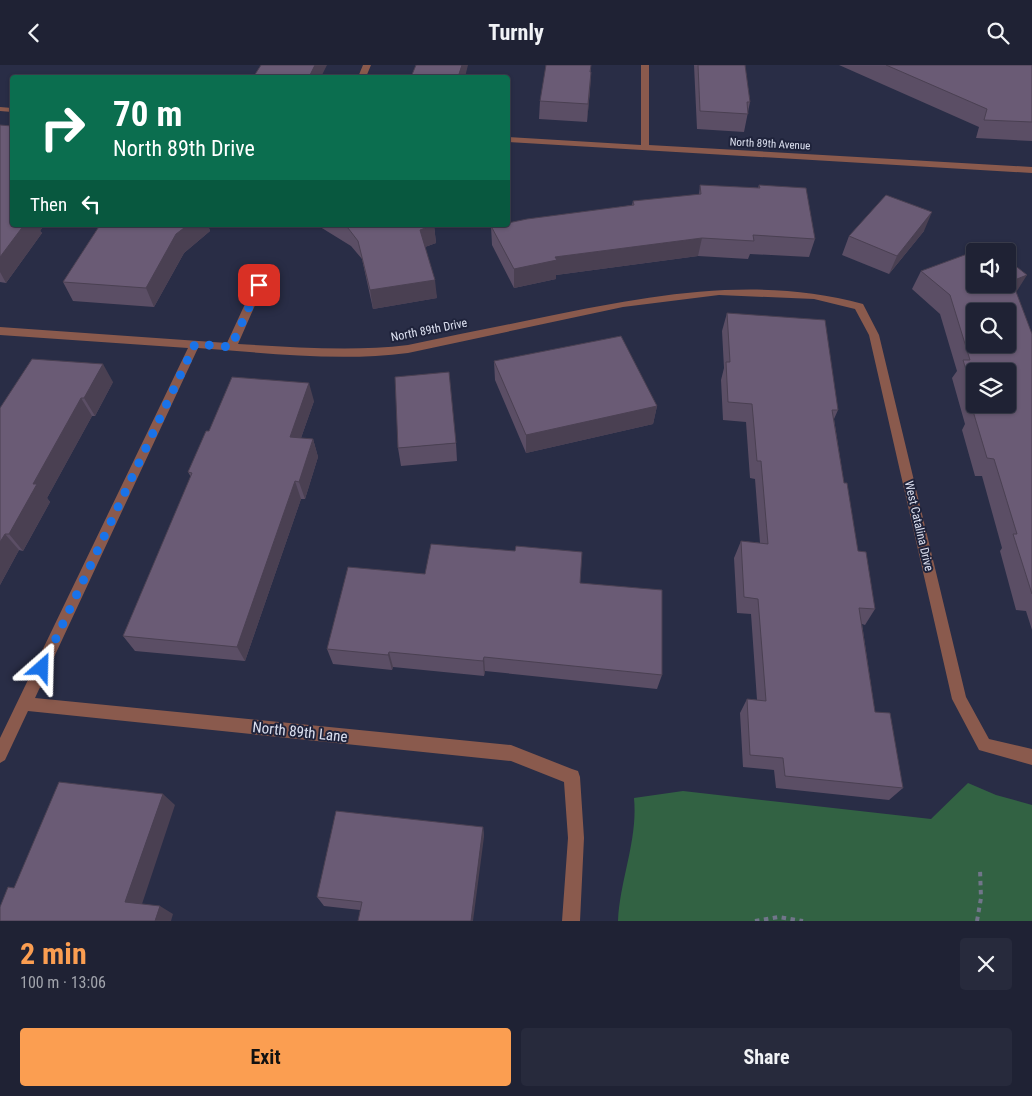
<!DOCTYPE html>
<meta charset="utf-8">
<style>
:root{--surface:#1f2234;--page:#272a3c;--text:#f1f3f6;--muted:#a1a4ac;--line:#3c3f4f;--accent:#fb9e51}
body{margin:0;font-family:"Roboto Condensed",sans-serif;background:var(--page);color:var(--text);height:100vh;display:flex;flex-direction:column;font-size:19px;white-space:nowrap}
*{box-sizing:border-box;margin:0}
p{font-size:16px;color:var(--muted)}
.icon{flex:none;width:28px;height:28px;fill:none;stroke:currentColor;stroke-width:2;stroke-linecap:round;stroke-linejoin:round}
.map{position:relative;height:856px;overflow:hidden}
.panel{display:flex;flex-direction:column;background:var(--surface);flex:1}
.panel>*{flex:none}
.guide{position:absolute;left:10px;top:10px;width:500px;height:152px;border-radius:5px;box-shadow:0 1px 4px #0004,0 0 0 1px var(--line);background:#0b6e4f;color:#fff;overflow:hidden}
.fabs{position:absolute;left:966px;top:178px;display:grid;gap:10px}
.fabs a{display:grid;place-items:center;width:50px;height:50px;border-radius:5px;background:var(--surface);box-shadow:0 1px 4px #0004,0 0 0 1px var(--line);font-size:25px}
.pin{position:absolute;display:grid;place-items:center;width:42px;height:42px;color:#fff;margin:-21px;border-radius:10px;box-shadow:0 2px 8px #0006}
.me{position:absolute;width:55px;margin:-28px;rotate:25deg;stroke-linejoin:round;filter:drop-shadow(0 0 4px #0008)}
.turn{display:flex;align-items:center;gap:18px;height:105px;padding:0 20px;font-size:22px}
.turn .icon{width:65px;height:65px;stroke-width:2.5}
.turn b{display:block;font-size:35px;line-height:42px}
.then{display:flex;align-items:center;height:48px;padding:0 20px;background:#0003;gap:10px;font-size:19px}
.round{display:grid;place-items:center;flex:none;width:52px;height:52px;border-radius:5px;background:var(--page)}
.summary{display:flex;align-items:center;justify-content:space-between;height:85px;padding:0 20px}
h1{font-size:30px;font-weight:700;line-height:38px;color:var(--accent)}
.cta{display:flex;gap:10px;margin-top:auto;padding:10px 20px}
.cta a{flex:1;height:58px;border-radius:5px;background:var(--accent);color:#111;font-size:20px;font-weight:700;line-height:58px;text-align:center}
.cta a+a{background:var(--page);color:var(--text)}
header{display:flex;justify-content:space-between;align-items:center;height:65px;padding:0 20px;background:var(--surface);font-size:22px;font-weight:700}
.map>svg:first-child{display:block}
</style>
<header><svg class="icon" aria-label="back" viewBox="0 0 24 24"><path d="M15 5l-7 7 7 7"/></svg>Turnly<svg class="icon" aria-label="search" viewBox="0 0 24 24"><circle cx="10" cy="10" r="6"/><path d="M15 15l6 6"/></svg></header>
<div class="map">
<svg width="1032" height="856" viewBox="0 0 1032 856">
<rect width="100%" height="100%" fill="#292d46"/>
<path fill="#326243" d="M 968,718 L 996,730 L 1032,740 L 1032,856 L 618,856 C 620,814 638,775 634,733 L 683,726 L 931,754 Z"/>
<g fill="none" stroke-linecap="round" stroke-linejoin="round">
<path stroke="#71758a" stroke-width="4" stroke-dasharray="4.5 4.5" stroke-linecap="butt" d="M 755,856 L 779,852 L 803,856
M 977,856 L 981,833 L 980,804"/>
<path fill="#8a5a4d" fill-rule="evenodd" d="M 363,0 L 371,0 L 366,12 L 358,12 Z
M 641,0 L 649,0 L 649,80 L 1032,102 L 1032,108 L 508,77 L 508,72 L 641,80 Z
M 0,42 L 12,43 L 12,47 L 0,46 Z
M 266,201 L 271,204 L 238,279 C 295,282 351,287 408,280 C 455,270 502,261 549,251 C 652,230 759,210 863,239 L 879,270 L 966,632 L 989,674 L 1032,684 L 1032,700 L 979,685 L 952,634 L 869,270 L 855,244 L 814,234 L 719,230 L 623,242 L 408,288 C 338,297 268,288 198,283 L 35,633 L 511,680 L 572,704 L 578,706 L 580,712 L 584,773 L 580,856 L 562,856 L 568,773 L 564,717 L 511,696 L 28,646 L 5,695 L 0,698 L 0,673 L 188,283 L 0,270 L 0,262 L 227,278 L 261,204 Z"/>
</g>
<path fill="#5b4e65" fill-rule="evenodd" d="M 591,0 L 590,25 L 587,57 L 539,54 L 540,36 Z
M 694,0 L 745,0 L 750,37 L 744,67 L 697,64 Z
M 839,0 L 1032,0 L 1032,76 L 976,73 L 979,62 Z
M 254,11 L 321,12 L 255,12 Z
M 0,60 L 12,160 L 44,160 L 40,166 L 42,168 L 6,218 L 0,217 Z
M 700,120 L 758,123 L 759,120 L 815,174 L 809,192 L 750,189 L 748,194 L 698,191 L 556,210 L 556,214 L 514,223 L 492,180 L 491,161 L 632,140 L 633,136 L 699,130 Z
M 100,160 L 208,160 L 210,166 L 184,188 L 154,242 L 73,236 L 63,217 Z
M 317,160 L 434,160 L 436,178 L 425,182 L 437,233 L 373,244 L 362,194 L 351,181 Z
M 924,166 L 889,209 L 842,190 L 849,171 Z
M 921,206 L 1016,228 L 1032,269 L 1032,565 L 1026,546 L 1016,545 L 1000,486 L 1002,483 L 982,411 L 975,411 L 962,365 L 965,359 L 952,313 L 957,306 L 940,249 L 912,224 ZM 975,306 L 1008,339 L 975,339 Z
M 727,248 L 838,345 L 834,354 L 844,418 L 858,486 L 875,544 L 865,560 L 862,559 L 875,647 L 903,723 L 889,735 L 776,723 L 774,705 L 743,702 L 740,648 L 747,634 L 757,635 L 751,549 L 737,548 L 734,493 L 741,476 L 760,478 L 755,414 L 750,413 L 746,357 L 723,355 L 721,315 L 724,303 L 722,266 Z
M 494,296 L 657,341 L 653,359 L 526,388 L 495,315 Z
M 113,317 L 95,351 L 92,351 L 47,433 L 50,437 L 23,486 L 19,485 L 0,520 L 0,343 Z
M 314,336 L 301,373 L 313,374 L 318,392 L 305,434 L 301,434 L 245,596 L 135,586 L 123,571 L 191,412 L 188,407 L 209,366 Z
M 456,378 L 457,396 L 401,401 L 398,383 Z
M 425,509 L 580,518 L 662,610 L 657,624 L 485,606 L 484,611 L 393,602 L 392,605 L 333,599 L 327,584 Z
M 483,762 L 484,772 L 360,845 L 324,841 L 317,832 Z"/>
<path fill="#4a4052" d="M 315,0 L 327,0 L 321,12 L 309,12 Z
M 462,0 L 468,0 L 465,12 L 458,12 Z
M 591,7 L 590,25 L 587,57 L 588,39 Z
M 932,147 L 924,166 L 889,209 L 897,191 Z
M 24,160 L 44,160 L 40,166 L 42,168 L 6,218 L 0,207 L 0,192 Z
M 188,160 L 208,160 L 210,166 L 184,188 L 154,242 L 146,223 L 176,169 Z
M 433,160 L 434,160 L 436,178 L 422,183 L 420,165 Z
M 702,173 L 698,191 L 556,210 L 556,214 L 514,223 L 514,204 L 555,192 Z
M 1027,210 L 1015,229 L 1012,216 Z
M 435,215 L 437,233 L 373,244 L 370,225 Z
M 103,299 L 113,317 L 95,351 L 84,333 Z
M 309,318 L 314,336 L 295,390 L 290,372 Z
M 81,333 L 92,351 L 47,433 L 50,437 L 23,486 L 9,469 L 33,419 Z
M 657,341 L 653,359 L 526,388 L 526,370 Z
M 313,374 L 318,392 L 305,434 L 299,417 Z
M 295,416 L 301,434 L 245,596 L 237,582 Z
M 5,469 L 19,485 L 0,520 L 0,477 Z
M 389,587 L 393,602 L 392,605 L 388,590 Z
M 484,592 L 485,606 L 484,611 L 483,596 Z
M 163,729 L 175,740 L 140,845 L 125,837 Z
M 483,762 L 484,772 L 473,856 L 471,856 Z
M 160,841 L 173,849 L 171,856 L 155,856 Z"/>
<path fill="#6a5b75" stroke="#4a4052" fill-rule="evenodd" d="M 261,0 L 315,0 L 309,12 L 283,12 L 254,11 Z
M 416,0 L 462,0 L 458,12 L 411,12 Z
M 546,0 L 591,0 L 590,7 L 591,7 L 588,39 L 540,36 Z
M 698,0 L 745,0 L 750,37 L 747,37 L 748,49 L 700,46 Z
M 886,0 L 1032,0 L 1032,57 L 984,55 L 987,44 Z
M 0,60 L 12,61 L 12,160 L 24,160 L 0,192 Z
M 700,120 L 760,123 L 759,120 L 806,123 L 815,174 L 753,170 L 754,176 L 702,173 L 555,192 L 557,195 L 514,204 L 491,161 L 498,160 L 508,160 L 508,158 L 527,154 L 634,140 L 633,136 L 701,129 Z
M 886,130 L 932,147 L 897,191 L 849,171 Z
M 100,160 L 188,160 L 176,169 L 146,223 L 63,217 Z
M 344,160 L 433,160 L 420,165 L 435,215 L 370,225 L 358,176 L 348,163 Z
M 989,181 L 996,186 L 975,186 L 975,219 L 1008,219 L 1008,195 L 1027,210 L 1012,216 L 1032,269 L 1032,529 L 1013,469 L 1017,469 L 994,394 L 987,393 L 973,346 L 979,347 L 976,339 L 1008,339 L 1008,306 L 975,306 L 975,334 L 963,295 L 970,295 L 950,230 L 921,206 ZM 975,246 L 1008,246 L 1008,279 L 975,279 Z
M 727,248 L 825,255 L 838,345 L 832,345 L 844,418 L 847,418 L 858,486 L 866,487 L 875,544 L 859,543 L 875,647 L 890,648 L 903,723 L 785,711 L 783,693 L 750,690 L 747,634 L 766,636 L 758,534 L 744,532 L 741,476 L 768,479 L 761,396 L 757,396 L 752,339 L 728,337 L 726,297 L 730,297 Z
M 621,271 L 657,341 L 526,370 L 494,296 Z
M 32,294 L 103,299 L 84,333 L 81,333 L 33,419 L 37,419 L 9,469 L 5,469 L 0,477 L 0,343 Z
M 449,307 L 456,378 L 398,383 L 395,312 Z
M 232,312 L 309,318 L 290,372 L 313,374 L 299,417 L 295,416 L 237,582 L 123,571 L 192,408 L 188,407 L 206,366 L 209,366 Z
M 431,479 L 515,486 L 516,481 L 582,487 L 580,518 L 662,525 L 662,610 L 484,592 L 483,596 L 389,587 L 388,590 L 327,584 L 348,502 L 425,509 Z
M 59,717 L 163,729 L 125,837 L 160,841 L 155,856 L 0,856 L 0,842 L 8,822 L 14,823 Z
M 336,746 L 483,762 L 471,856 L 358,856 L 362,837 L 317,832 Z"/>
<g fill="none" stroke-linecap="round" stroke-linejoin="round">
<path stroke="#1a73e8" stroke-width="9" stroke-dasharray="0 16.2" d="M 42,603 L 195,279 L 231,282 L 259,220"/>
</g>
<g text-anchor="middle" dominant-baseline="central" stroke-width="4" stroke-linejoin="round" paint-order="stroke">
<g font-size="11" fill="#dce0f0" stroke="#1f233b">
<text transform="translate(770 79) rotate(3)">North 89th Avenue</text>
</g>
<g font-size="12" fill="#dce0f0" stroke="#1f233b">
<text transform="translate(429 265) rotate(-11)">North 89th Drive</text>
<text transform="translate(919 461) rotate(77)">West Catalina Drive</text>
</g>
<g font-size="15" fill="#dce0f0" stroke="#1f233b">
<text transform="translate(300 667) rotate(6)">North 89th Lane</text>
</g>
</g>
</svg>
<div class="fabs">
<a><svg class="icon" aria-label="sound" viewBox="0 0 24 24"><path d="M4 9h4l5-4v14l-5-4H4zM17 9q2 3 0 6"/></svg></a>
<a><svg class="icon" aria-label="search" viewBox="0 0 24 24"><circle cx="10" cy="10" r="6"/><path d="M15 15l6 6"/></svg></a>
<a><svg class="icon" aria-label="layers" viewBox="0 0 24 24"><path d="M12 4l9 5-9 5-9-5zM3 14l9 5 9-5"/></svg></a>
</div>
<div class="pin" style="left:259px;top:220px;background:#d93025"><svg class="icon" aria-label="arrive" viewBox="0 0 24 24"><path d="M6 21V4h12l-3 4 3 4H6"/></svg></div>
<svg class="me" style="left:42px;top:603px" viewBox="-20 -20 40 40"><path d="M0-17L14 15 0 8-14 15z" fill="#1a73e8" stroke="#fff" stroke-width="4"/></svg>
<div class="guide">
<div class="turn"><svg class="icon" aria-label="right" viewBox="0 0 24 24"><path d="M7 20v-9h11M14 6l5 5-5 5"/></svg><div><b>70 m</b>North 89th Drive</div></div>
<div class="then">Then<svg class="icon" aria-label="left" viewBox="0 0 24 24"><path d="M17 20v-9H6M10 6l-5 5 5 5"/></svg></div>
</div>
</div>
<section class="panel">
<div class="summary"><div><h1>2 min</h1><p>100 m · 13:06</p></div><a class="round"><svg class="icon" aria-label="close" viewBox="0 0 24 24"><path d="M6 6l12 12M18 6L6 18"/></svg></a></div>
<div class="cta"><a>Exit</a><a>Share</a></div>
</section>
